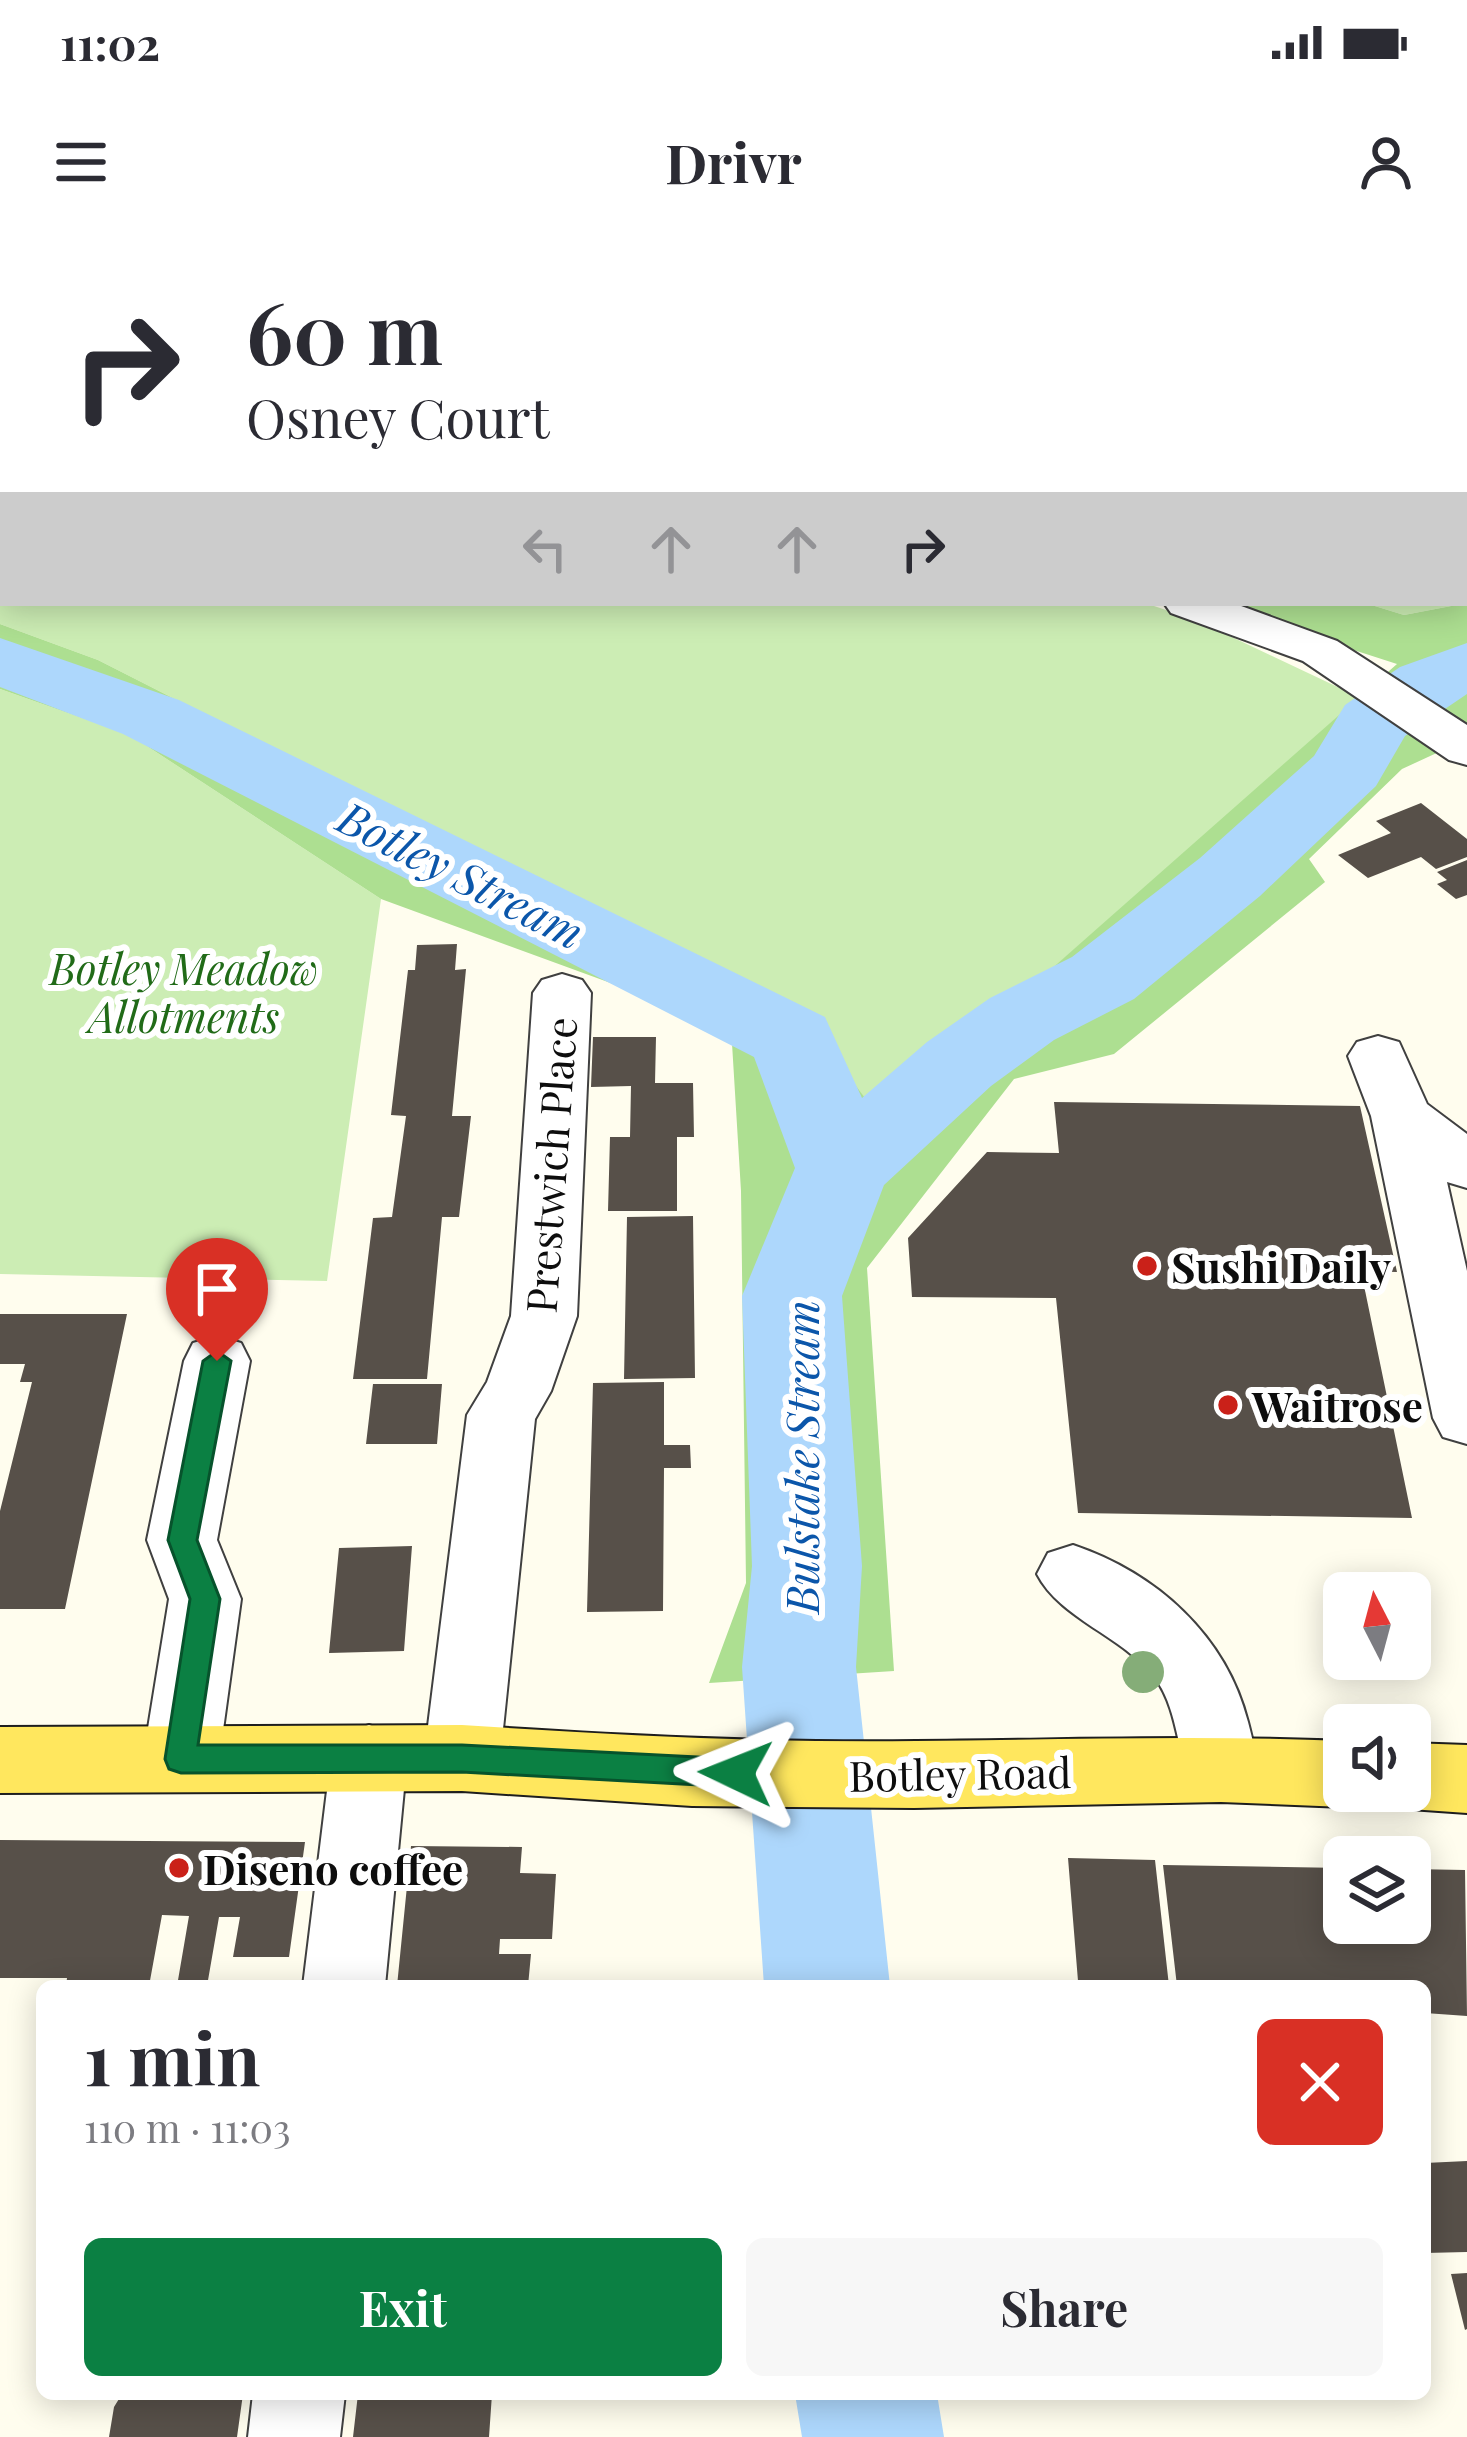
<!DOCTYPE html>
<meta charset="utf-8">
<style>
:root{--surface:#fff;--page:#f7f7f7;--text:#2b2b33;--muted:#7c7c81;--accent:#0b8043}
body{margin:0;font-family:"Playfair Display",serif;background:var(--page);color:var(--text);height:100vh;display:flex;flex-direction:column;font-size:45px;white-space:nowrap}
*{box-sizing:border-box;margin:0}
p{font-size:39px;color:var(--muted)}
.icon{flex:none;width:66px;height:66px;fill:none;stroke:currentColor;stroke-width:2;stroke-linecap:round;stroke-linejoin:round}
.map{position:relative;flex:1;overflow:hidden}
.drawer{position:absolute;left:36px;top:1740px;width:1395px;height:420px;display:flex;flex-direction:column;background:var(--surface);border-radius:18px;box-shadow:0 6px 30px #0003}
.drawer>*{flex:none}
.guide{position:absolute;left:0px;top:0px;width:1467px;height:366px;box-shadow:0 6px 30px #0003;background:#fff;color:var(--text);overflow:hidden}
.needle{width:78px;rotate:354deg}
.buttons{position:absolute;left:1323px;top:1332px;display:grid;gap:24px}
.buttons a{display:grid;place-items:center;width:108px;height:108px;border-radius:18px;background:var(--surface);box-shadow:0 6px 30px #0003;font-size:60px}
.pin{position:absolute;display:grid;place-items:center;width:102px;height:102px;color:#fff;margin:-123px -51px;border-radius:50% 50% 50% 0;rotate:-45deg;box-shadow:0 0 12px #0007}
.pin .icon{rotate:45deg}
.me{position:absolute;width:132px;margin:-66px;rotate:272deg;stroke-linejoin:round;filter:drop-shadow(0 0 9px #0008)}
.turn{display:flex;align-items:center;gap:42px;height:252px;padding:0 48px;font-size:54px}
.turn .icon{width:156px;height:156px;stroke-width:2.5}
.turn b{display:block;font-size:84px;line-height:102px}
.lanes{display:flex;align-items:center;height:114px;padding:0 48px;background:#0003;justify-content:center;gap:60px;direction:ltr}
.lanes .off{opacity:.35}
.round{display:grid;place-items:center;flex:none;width:126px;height:126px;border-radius:18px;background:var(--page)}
.head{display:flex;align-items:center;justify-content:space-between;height:204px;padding:0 48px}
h1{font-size:72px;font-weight:700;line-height:90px}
.action{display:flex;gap:24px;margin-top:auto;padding:24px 48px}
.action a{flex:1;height:138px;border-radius:18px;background:var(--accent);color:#fff;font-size:48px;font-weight:700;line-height:138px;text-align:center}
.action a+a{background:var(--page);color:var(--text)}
.status{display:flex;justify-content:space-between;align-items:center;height:84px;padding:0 60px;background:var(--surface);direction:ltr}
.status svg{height:33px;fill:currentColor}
header{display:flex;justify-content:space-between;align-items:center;height:156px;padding:0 48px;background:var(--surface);font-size:54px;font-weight:700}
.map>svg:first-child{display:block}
</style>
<div class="status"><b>11:02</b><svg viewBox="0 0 49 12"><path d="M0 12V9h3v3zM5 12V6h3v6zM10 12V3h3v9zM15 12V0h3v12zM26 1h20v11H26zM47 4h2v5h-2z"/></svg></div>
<header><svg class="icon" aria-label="menu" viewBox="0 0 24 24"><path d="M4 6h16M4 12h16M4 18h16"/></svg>Drivr<svg class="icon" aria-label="person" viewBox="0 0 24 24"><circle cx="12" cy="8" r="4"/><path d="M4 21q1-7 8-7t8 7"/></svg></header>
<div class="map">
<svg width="1467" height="2197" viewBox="0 0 1467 2197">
<rect width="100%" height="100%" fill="#fffdee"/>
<path fill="#ccedb4" d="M 0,0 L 120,3 L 3,3 L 3,363 L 1145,363 L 1196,380 L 1363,459 L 1023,754 L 865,859 L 794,764 L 482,615 L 98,420 L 0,384 Z
M 643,0 L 1356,0 L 1362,3 L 651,3 Z
M 1464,49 L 1467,363 L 1404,375 L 1365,363 L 1464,363 Z
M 0,449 L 130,495 L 381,659 L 327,1041 L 0,1034 Z"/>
<path fill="#addf91" d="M 1208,363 L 1365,363 L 1404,375 L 1467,363 L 1467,499 L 1402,529 L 1309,619 L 1325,642 L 1114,814 L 1014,839 L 867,1028 L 894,1431 L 709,1443 L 746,1343 L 741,951 L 731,787 L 381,659 L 130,495 L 0,449 L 0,384 L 98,420 L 482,615 L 794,764 L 865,858 L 1023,754 L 1397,424 Z"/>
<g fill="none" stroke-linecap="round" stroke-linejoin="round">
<path fill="#2e85d9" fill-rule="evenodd" d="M 644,0 L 656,0 L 659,3 L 647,3 Z
M 1382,0 L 1395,0 L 1398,3 L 1385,3 Z
M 1464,31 L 1467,32 L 1467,38 L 1464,37 Z
M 1427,439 L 1467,442 L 1467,450 L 1423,446 L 1421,443 Z"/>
<path fill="#add7fc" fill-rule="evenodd" d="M 0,398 L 179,460 L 825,777 L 862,858 L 927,802 L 990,758 L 1072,717 L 1200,618 L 1314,516 L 1345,465 L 1400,427 L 1467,403 L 1467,454 L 1405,496 L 1376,546 L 1260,656 L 1134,759 L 1054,800 L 991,846 L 884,945 L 842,1056 L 862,1326 L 856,1427 L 890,1746 L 764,1746 L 742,1427 L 752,1326 L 742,1056 L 795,928 L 754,817 L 123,494 L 0,447 Z
M 795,2154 L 937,2154 L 944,2197 L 802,2197 Z"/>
</g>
<path fill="#575049" d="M 1421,563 L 1467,599 L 1467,617 L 1436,629 L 1421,617 L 1368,638 L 1338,615 L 1391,593 L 1376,581 Z
M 1467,620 L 1467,655 L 1456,659 L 1437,644 L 1447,640 L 1437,632 Z
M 457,704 L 455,730 L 466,729 L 452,876 L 471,876 L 459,977 L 442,977 L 427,1139 L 353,1139 L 373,978 L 392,977 L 406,876 L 391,875 L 408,730 L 415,730 L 417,705 Z
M 593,797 L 656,797 L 655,843 L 693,843 L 694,897 L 677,897 L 677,971 L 608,971 L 610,897 L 630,897 L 631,846 L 591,847 Z
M 1054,862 L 1360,866 L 1397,1032 L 1361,1031 L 1412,1278 L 1078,1273 L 1056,1058 L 912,1057 L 908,998 L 987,912 L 1059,913 Z
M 693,976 L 695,1138 L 624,1139 L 627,977 Z
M 0,1074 L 127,1074 L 65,1369 L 0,1369 L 0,1271 L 32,1142 L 20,1142 L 25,1124 L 0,1124 Z
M 664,1142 L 664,1205 L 690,1205 L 691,1228 L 664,1228 L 663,1371 L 587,1372 L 593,1143 Z
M 373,1144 L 442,1144 L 437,1204 L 366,1204 Z
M 412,1306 L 404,1411 L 329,1413 L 339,1308 Z
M 0,1600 L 305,1602 L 289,1717 L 233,1717 L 240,1677 L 219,1677 L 207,1746 L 177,1746 L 189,1676 L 162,1675 L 149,1746 L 66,1746 L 67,1738 L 0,1738 Z
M 411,1606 L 522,1607 L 520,1633 L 556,1634 L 552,1699 L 500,1699 L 499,1714 L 531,1714 L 528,1746 L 397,1746 Z
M 1068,1618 L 1155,1620 L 1169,1746 L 1056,1746 L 1055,1741 L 1078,1741 Z
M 1163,1625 L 1344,1628 L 1344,1683 L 1410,1683 L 1410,1629 L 1465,1630 L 1467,1776 L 1425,1773 L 1425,1746 L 1177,1746 Z
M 1467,1921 L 1467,2012 L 1425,2013 L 1425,1923 Z
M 1467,2033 L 1467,2089 L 1465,2090 L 1451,2034 Z
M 122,2154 L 243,2154 L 237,2197 L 109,2197 L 114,2167 Z
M 358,2154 L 492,2154 L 489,2197 L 353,2197 Z"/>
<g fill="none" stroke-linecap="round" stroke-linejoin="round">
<g stroke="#404040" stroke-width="4">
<path id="minor" d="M 112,0 L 153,0 L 155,3 L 114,3 Z
M 1164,363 L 1233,363 L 1337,401 L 1467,485 L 1467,525 L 1449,520 L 1303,421 L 1171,373 Z
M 562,734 L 582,740 L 591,753 L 577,1076 L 551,1151 L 535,1179 L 500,1518 L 489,1541 L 462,1551 L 435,1541 L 424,1518 L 467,1175 L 487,1142 L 511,1076 L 533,753 L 542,740 Z
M 1378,796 L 1399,802 L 1427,864 L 1467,894 L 1467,948 L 1447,942 L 1467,1031 L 1467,1204 L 1443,1197 L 1433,1178 L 1371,876 L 1348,816 L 1357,802 Z
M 217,1096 L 241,1103 L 250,1121 L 217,1300 L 241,1359 L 219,1519 L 208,1542 L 181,1552 L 154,1542 L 143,1519 L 169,1359 L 147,1300 L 184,1121 L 193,1103 Z
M 1073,1305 C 1156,1333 1226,1395 1248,1482 C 1255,1510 1261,1526 1248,1553 L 1221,1562 L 1194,1553 C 1177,1517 1179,1470 1155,1438 C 1123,1396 1060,1379 1037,1334 L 1048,1313 Z
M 369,1485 L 396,1495 L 407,1518 L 385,1746 L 303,1746 L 331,1518 L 342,1495 Z
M 253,2154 L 345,2154 L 340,2197 L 248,2197 Z"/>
</g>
<g stroke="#1e1e1e" stroke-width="4">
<path id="major" d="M 462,1485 C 614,1495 764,1503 916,1501 C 1059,1500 1201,1495 1344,1501 L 1344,1551 L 1374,1551 L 1371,1558 L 1344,1567 L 1221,1562 L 914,1568 L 692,1566 L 462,1551 L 0,1553 L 0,1487 Z
M 1410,1503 L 1467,1505 L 1467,1573 L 1410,1569 L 1383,1560 L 1379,1551 L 1410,1551 Z"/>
</g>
<use href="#minor" fill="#fff" fill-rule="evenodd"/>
<use href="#major" fill="#ffe75e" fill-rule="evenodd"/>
</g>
<circle fill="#85ad78" cx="1143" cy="1432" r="21"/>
<path fill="#0b8043" stroke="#07532c" stroke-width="3" d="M 217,1111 L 231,1121 L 197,1300 L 220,1359 L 198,1505 L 462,1505 L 736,1519 L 747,1524 L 752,1533 L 747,1543 L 736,1547 L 462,1532 L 181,1533 L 169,1529 L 165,1519 L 190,1359 L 168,1300 L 203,1121 Z"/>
<g fill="#ca2119" stroke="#fff" stroke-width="4.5">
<circle cx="1147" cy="1026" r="12"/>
<circle cx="1228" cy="1165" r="12"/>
<circle cx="179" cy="1628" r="12"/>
</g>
<g text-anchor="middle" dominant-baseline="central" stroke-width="12" stroke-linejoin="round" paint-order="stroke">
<g font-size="42" font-style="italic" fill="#216b18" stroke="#fff">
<text x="184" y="728">Botley Meadow<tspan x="184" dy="48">Allotments</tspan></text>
</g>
<g font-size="42" fill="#0d0d0d" stroke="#fff">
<text transform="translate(550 925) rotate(-86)">Prestwich Place</text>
<text transform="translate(960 1533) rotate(-1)">Botley Road</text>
</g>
<g font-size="42" font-weight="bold" fill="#0d0d0d" stroke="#fff" text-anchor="start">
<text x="1171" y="1026">Sushi Daily</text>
<text x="1252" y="1165">Waitrose</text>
<text x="203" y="1628">Diseno coffee</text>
</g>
<g font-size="45" font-style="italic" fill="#0b56aa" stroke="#fff">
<text transform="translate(462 633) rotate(27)">Botley Stream</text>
<text transform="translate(800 1217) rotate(-90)">Bulstake Stream</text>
</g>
</g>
</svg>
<div class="buttons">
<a><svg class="needle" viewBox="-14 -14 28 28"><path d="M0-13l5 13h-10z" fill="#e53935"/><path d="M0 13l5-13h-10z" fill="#7c7c81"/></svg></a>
<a><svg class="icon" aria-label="sound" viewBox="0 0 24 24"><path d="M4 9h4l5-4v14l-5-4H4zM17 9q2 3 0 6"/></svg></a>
<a><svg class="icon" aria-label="layers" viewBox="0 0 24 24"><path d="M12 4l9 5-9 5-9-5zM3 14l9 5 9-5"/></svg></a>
</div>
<div class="pin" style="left:217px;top:1121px;background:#d93025"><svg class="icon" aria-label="arrive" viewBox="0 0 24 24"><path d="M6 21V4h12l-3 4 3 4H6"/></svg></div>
<svg class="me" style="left:736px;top:1533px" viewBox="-20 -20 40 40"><path d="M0-17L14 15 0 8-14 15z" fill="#0b8043" stroke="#fff" stroke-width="4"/></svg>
<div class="guide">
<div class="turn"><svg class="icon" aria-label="right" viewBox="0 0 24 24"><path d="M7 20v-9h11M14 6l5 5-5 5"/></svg><div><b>60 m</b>Osney Court</div></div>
<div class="lanes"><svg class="icon off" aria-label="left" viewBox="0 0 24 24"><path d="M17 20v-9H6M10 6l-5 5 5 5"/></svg><svg class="icon off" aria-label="ahead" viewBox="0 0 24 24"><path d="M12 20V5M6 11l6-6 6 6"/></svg><svg class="icon off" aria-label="ahead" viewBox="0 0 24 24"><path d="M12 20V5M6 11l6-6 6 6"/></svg><svg class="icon" aria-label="right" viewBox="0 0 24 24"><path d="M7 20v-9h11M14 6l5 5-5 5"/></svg></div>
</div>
<section class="drawer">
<div class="head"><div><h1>1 min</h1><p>110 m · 11:03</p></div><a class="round" style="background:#d93025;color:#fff"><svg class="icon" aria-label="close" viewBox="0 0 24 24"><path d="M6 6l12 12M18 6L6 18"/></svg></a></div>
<div class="action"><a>Exit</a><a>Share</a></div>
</section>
</div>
